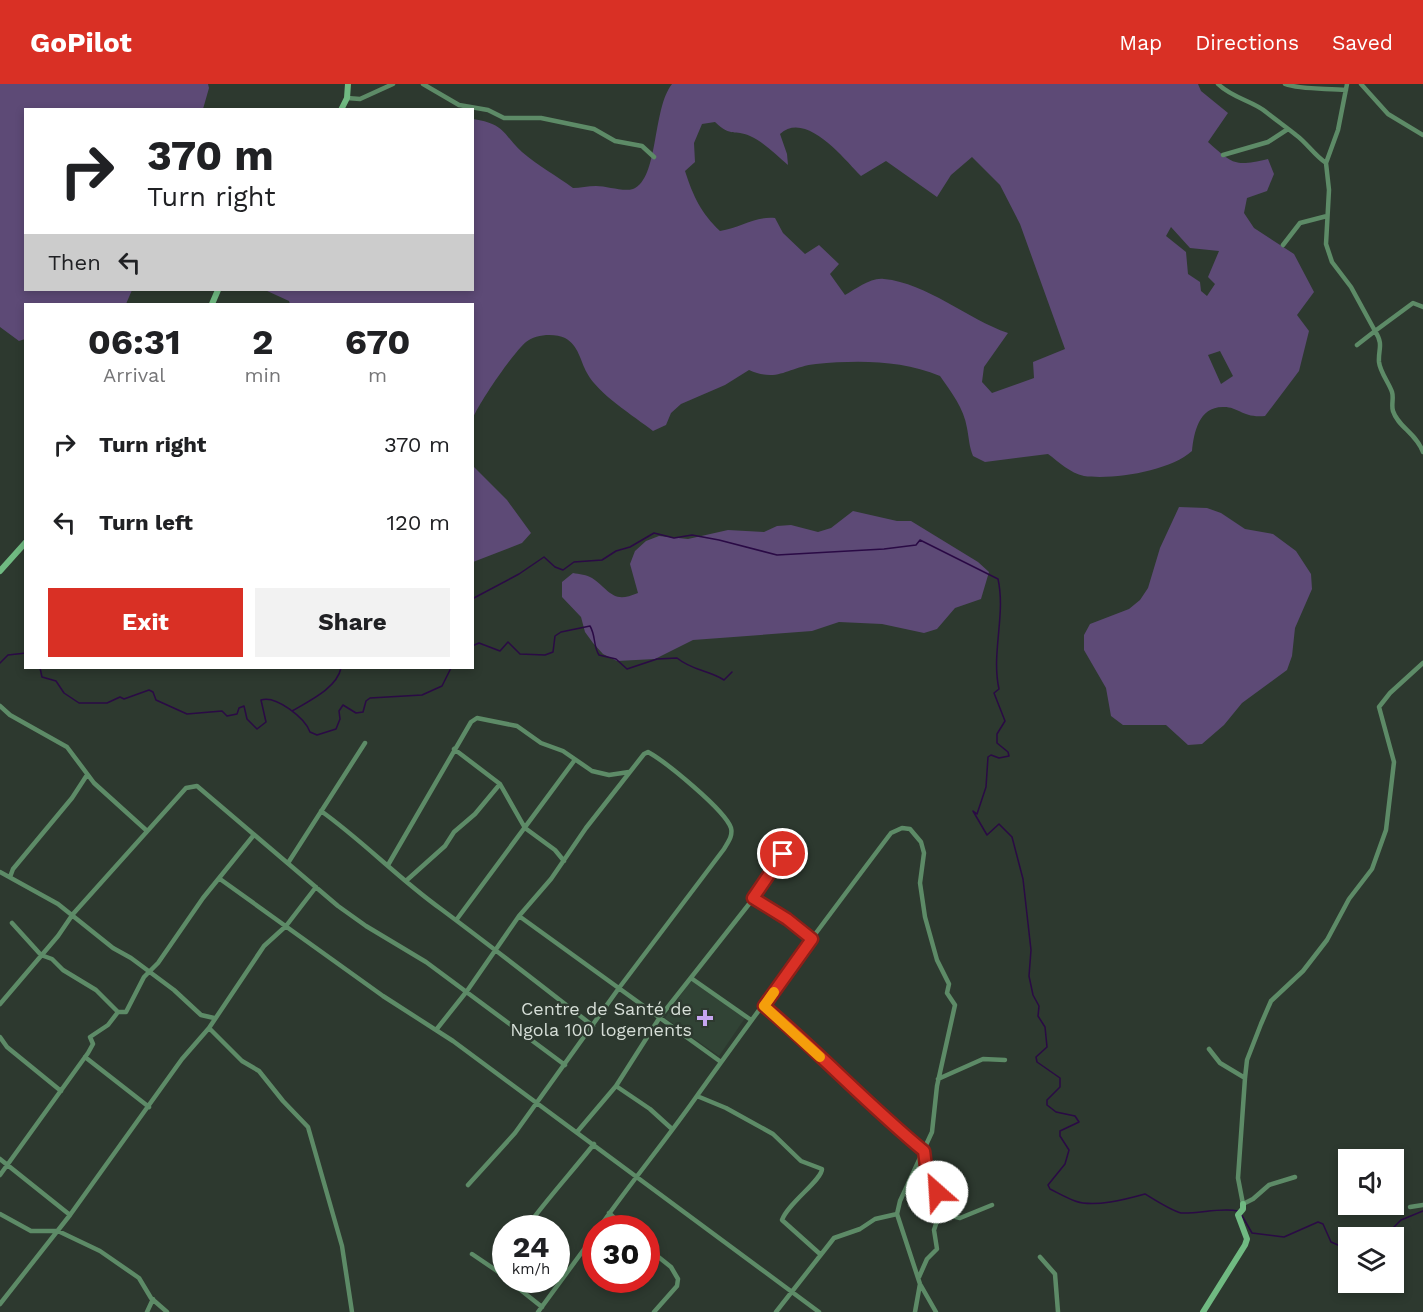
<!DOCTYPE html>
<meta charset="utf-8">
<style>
:root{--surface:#fff;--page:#f2f2f2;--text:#202124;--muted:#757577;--accent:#d93025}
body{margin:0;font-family:"Work Sans",sans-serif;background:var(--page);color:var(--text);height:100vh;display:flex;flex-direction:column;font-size:22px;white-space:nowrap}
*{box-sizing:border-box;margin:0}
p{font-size:20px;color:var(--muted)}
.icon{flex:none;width:33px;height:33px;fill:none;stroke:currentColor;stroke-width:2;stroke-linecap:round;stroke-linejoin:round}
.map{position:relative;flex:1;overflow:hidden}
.side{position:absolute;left:24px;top:219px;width:450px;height:366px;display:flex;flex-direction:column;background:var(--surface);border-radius:0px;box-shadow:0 3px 9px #0003}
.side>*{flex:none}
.guide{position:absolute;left:24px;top:24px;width:450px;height:183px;border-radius:0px;box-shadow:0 3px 9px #0003;background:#fff;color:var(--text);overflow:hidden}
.buttons{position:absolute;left:1338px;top:1065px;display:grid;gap:12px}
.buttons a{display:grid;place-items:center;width:66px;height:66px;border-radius:0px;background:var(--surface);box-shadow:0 3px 9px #0003;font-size:30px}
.speed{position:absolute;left:492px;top:1131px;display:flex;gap:12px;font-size:30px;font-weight:700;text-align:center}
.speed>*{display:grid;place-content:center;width:78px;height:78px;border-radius:50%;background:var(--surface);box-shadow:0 3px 9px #0003;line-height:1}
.speed small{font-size:15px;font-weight:400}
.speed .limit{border:9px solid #d22;background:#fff;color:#111}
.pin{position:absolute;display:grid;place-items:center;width:51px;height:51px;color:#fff;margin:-26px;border:3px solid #fff;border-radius:50%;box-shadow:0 2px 6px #0007}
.me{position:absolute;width:66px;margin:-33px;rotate:334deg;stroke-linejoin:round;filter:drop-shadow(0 0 4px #0008)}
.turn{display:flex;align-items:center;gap:21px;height:126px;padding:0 24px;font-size:27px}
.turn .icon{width:78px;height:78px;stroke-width:2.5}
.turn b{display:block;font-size:42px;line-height:51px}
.then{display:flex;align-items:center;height:57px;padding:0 24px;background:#0003;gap:12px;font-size:22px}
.eta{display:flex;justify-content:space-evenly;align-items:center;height:102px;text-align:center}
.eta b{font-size:36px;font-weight:700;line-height:42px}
.button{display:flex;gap:12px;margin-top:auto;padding:12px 24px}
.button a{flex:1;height:69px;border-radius:0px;background:var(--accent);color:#fff;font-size:24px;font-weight:700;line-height:69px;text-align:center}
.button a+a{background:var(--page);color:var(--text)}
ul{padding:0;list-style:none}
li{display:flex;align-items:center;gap:18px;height:78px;padding:0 24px}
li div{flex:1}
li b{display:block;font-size:22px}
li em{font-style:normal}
header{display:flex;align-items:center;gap:36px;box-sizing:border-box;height:84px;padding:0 30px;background:var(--accent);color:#fff}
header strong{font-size:28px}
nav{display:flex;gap:33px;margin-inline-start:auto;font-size:21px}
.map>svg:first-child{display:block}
</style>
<header>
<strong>GoPilot</strong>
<nav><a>Map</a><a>Directions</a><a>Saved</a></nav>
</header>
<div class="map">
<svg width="1423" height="1228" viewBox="0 0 1423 1228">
<rect width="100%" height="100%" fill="#2d392f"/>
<path fill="#314335" d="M 691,896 L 745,934 L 719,972 L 665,934 Z"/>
<path fill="#5d4a76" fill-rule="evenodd" d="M 0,0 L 208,0 L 209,4 L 203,25 L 26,26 L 26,206 L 132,206 L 126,220 L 26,220 L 25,255 L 19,257 L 0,243 Z
M 672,0 L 1198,0 L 1201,7 L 1228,29 L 1208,58 C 1233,80 1234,83 1268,75 L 1274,90 L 1267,107 L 1247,114 L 1244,129 L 1254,144 L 1294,170 L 1314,208 L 1297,231 L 1309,247 L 1299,287 L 1265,332 C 1242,334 1239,323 1224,323 C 1199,322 1194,348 1192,367 C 1170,387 1114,396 1084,392 C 1070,389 1059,378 1048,370 L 985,378 L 973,372 C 969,362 969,354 967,344 C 964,324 951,308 940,292 C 901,276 858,276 816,280 C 787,283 779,299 749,286 L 725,301 L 681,320 L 671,329 L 666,341 L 653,347 C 634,332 598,310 587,289 C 580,276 579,262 565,254 C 555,249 535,250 526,258 C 513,269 479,319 473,334 L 472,220 L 290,220 L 289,217 L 265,206 L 472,206 L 473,35 C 505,40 502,49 522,68 C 537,81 557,92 573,104 C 580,104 588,102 596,102 C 607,102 623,108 633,105 C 659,95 652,25 672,0 ZM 715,38 C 732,54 734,45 750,52 C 764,58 776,71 788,81 L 787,70 L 780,50 C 806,26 844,75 861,92 L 886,77 L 937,113 L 951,91 L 972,73 L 1000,101 L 1020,140 L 1065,265 L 1033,278 L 1034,294 L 992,309 L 982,298 L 984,283 L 1008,249 C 967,235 927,199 884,195 C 871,193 856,205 845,211 L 830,190 L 839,180 L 819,161 L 805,170 L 783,149 L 775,134 C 755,132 740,144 720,147 C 701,129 693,112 685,87 L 695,78 L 694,59 L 702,40 ZM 1171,143 L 1190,164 L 1219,167 L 1208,193 L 1215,200 L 1207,212 L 1201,207 L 1200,198 L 1188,190 L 1186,168 L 1166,152 ZM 1220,267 L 1233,292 L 1221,300 L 1208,271 Z
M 473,382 L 507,416 L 531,449 L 522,459 L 473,478 Z
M 1179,423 L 1207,424 L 1221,429 L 1245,445 L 1273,450 L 1296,467 L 1311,490 L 1312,505 L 1295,544 L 1292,572 L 1287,586 L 1242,619 L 1224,641 L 1202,660 L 1188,661 L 1166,641 L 1123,641 L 1111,632 L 1106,604 L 1084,566 L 1084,551 L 1090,540 L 1129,525 L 1140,516 L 1148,504 L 1160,464 Z
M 853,427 L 897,437 L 911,437 L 978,478 L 989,488 L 981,515 L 955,524 L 937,545 L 924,549 L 882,540 L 839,538 L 812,547 L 693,556 L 655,575 L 617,577 L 603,570 L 593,559 L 585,548 L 581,533 L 562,513 L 562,498 L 573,489 C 579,490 587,491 592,494 C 611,507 612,520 638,509 L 630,480 L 635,467 L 646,457 L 659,452 L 688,455 L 728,446 L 764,448 L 777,442 L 791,441 L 818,448 L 831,444 Z"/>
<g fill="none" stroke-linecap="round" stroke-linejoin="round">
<path stroke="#2a0a45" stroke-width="1.5" d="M 472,515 L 519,490 L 544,473 L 555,483 L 563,486 L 574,478 L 602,476 L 616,467 L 630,463 L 654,449 L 674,454 L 692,451 L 719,456 L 777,471 L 884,465 L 916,461 L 920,456 L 998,495 C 1006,531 991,569 999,605 L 994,609 L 1005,637 L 997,650 L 997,659 L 1008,668 L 1009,672 L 999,674 L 991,671 L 988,673 L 986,703 L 977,730 L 973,727 L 987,751 L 999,740 L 1012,753 L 1023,795 L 1031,866 L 1029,892 L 1033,911 L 1039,922 L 1038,932 L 1045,943 L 1047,963 L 1036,973 L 1037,978 L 1060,994 L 1060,1003 L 1047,1016 L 1047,1021 L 1056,1028 L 1075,1032 L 1079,1038 L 1060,1047 L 1060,1052 L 1069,1066 L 1065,1080 L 1048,1101 L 1050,1105 C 1058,1109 1067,1114 1075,1117 C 1094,1124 1127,1115 1145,1110 C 1153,1115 1172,1127 1181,1129 C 1199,1130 1221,1123 1238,1127
M 472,562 L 479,559 L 500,567 L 508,558 L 520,570 L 545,571 L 553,568 L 555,552 L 561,548 L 590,542 C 596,552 593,562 599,571 L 616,575 L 627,585 L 657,575 L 677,574 C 693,587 708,586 724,596 L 732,588
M 0,579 L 8,571 L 26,569
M 40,584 L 42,593 L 56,597 L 64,609 L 79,619 L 107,619 L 120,613 L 124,615 L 149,606 L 153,608 L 156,616 L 187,630 L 222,627 L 227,632 L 237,630 L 239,624 L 244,622 L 247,635 L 257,645 L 266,638 L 261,616 C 276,611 305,634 310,648 L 317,651 L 336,645 L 340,635 L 339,627 L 343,621 L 356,629 L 363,628 L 366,617 L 370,614 L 422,611 L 442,602 L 451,584
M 292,627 C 309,617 337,604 341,584
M 1241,1130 L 1252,1149 L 1284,1153 L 1318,1138 L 1323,1140 L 1331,1158 L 1338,1161 L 1362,1148 L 1387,1150 L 1401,1136 L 1423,1127"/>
<path stroke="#5d8b67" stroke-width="4.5" d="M 423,0 L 459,21 L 488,26 L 504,34 L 541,34 L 594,45 L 615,57 L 642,62 L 654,73
M 1218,0 C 1232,14 1253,17 1266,28 C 1276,36 1286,43 1296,51 C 1307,59 1314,71 1326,79
M 1285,0 C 1301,6 1327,4 1346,6
M 1347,0 L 1338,46 L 1326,79 L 1329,106 L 1326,160 L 1332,178 L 1351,203 L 1375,247 L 1413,219 L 1423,223
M 1361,0 L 1388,30 L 1423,51
M 347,14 L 360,15 L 393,0
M 1223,71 L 1268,58 L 1288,45
M 1283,161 L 1300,139 L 1327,132
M 1357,261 L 1375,247 C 1384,261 1378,265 1379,278 C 1380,288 1389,299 1392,308 C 1394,314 1391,321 1393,327 C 1398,343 1416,349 1423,368
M 0,622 L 10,631 L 67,663 L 94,699 L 146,746
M 454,665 L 500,700 L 525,744 L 555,766 L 564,777
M 321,727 C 363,757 399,795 441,825 C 492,863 542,902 593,942
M 288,779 L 365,659
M 388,781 L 471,638 L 477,634 L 517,642 L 541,659 L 563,667 L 592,687 L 609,691 L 629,688
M 0,788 L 58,820 L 113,864 L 131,874 L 174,906 L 201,931 L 214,934
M 10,793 L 13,785 L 72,714 L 87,691
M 220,795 L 383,912 L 453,957 L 819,1228
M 407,796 L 445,762 L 454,748 L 475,730 L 500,700
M 753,815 L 812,854
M 519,832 L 721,978
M 457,835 L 574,677
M 12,839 L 41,871 L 52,875 L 63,886 L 96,906 L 118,928 L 126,928 L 144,893 L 158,879 L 203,814 L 253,752
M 691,894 L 751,936
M 0,920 L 58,852 L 73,830 L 186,704 L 197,702 L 338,822 L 366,842 L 426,878 L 565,981
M 764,922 C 819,968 868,1021 924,1067 L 924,1082 L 937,1108 L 941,1125 L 934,1146 L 937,1165 L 927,1175 L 919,1193
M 209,944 L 242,977 L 259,987 L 283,1017 L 308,1043 L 342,1162 L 352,1228
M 436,946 L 467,907 L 519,832 L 551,795 L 586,744 L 644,670 L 648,668 C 666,678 725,726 731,744 C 733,752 728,758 724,765 L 619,904 L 515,1049 L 468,1101
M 0,953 L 7,963 L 61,1007
M 1209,965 L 1220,979 L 1245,994
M 85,973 L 149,1023
M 938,995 L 983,975 L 1005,976
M 616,1002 L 650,1025 L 672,1045
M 697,1012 L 726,1024 L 773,1050 L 801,1077 L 822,1085 C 822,1096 788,1119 782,1136 L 820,1170
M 577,1048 L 616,1002 L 660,933 L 753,815 L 793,756
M 0,1075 L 70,1131
M 0,1091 L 88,969 L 93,960 L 90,953 L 108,941 L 118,928
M 1295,1093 L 1269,1101 L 1253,1115 L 1243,1120 L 1238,1094 L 1245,994 L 1247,976 L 1261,940 L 1271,917 L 1303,887 L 1327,856 L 1349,815 L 1372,785 L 1386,746 L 1394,678 L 1379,623 L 1390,609 L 1423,579
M 1410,1123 L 1423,1121
M 609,1129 L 625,1144
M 939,1129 L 960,1134 L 992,1121
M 0,1130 L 31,1147 L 58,1147 L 100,1167 L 139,1194 L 151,1214 L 167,1228
M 526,1144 C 547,1115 571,1089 594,1060
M 599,1144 C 631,1098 667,1055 699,1009 C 762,921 826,835 891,749 L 902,744 L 910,745 L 921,758 L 924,769 L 920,799 L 925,833 L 937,876 L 949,900 L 947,909 L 955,921 L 937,1002 L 932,1048 L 900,1117 L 897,1130 L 920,1200 L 936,1228
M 646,1163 L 671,1183 L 678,1195 L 677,1202 L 654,1228
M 472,1170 L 506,1193
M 1040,1173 L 1055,1190 L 1058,1228
M 497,1187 L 506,1174
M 508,1196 L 542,1223
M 0,1220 L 70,1131 L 182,975 L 209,944 L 264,862 L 286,842 L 316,803
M 147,1228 L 153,1215
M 538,1228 L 596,1149
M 776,1228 L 834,1154 L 860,1145 L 875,1135 L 897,1130
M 915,1228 L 920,1200"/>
<path stroke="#70ba82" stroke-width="6" d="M 341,26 L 347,14 L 348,0
M 212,220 L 218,206
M 0,487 L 26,458
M 1203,1228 L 1245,1161 L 1247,1155 L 1238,1131 L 1243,1125 L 1243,1120"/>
</g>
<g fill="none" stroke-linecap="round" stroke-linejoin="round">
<g stroke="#8d1f18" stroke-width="15">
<path id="route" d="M 783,770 L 753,814 L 787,835 L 812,855 L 764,922 C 819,968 868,1021 924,1067 L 927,1090 L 937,1108"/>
</g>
<use href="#route" stroke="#d93025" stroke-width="10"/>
<path stroke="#f59e0b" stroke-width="10" d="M 774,908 L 764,922 L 820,973"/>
</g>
<path fill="#c6a6f0" stroke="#2d392f" stroke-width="2" d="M702 925h6v6h6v6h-6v6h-6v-6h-6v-6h6z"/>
<g text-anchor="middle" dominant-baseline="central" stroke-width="5" stroke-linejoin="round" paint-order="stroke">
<g font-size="18" fill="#d6ded7" stroke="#2d392f" text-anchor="end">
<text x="692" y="924">Centre de Santé de<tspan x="692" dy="21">Ngola 100 logements</tspan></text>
</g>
</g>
</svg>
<div class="buttons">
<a><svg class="icon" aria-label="sound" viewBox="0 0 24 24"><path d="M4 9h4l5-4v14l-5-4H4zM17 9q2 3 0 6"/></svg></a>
<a><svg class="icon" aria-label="layers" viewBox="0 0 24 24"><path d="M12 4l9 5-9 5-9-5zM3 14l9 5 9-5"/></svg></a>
</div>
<div class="speed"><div>24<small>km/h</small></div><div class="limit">30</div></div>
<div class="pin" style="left:783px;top:770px;background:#d93025"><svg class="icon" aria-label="arrive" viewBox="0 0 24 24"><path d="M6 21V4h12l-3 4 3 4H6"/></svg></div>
<svg class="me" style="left:937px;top:1108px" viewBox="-20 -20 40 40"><circle r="19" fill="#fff"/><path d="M0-13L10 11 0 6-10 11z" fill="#d93025"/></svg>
<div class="guide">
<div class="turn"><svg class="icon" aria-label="right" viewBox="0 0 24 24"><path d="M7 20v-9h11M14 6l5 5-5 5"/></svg><div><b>370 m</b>Turn right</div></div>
<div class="then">Then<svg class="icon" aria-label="left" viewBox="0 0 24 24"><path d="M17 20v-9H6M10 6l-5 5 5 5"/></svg></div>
</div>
<section class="side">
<div class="eta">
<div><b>06:31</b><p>Arrival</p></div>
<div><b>2</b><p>min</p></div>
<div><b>670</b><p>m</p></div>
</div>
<ul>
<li><svg class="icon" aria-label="right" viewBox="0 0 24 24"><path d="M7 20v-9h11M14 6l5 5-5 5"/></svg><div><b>Turn right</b></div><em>370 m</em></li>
<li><svg class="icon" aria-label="left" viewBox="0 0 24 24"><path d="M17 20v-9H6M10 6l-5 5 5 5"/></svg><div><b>Turn left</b></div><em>120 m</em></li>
</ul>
<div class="button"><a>Exit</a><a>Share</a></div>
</section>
</div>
